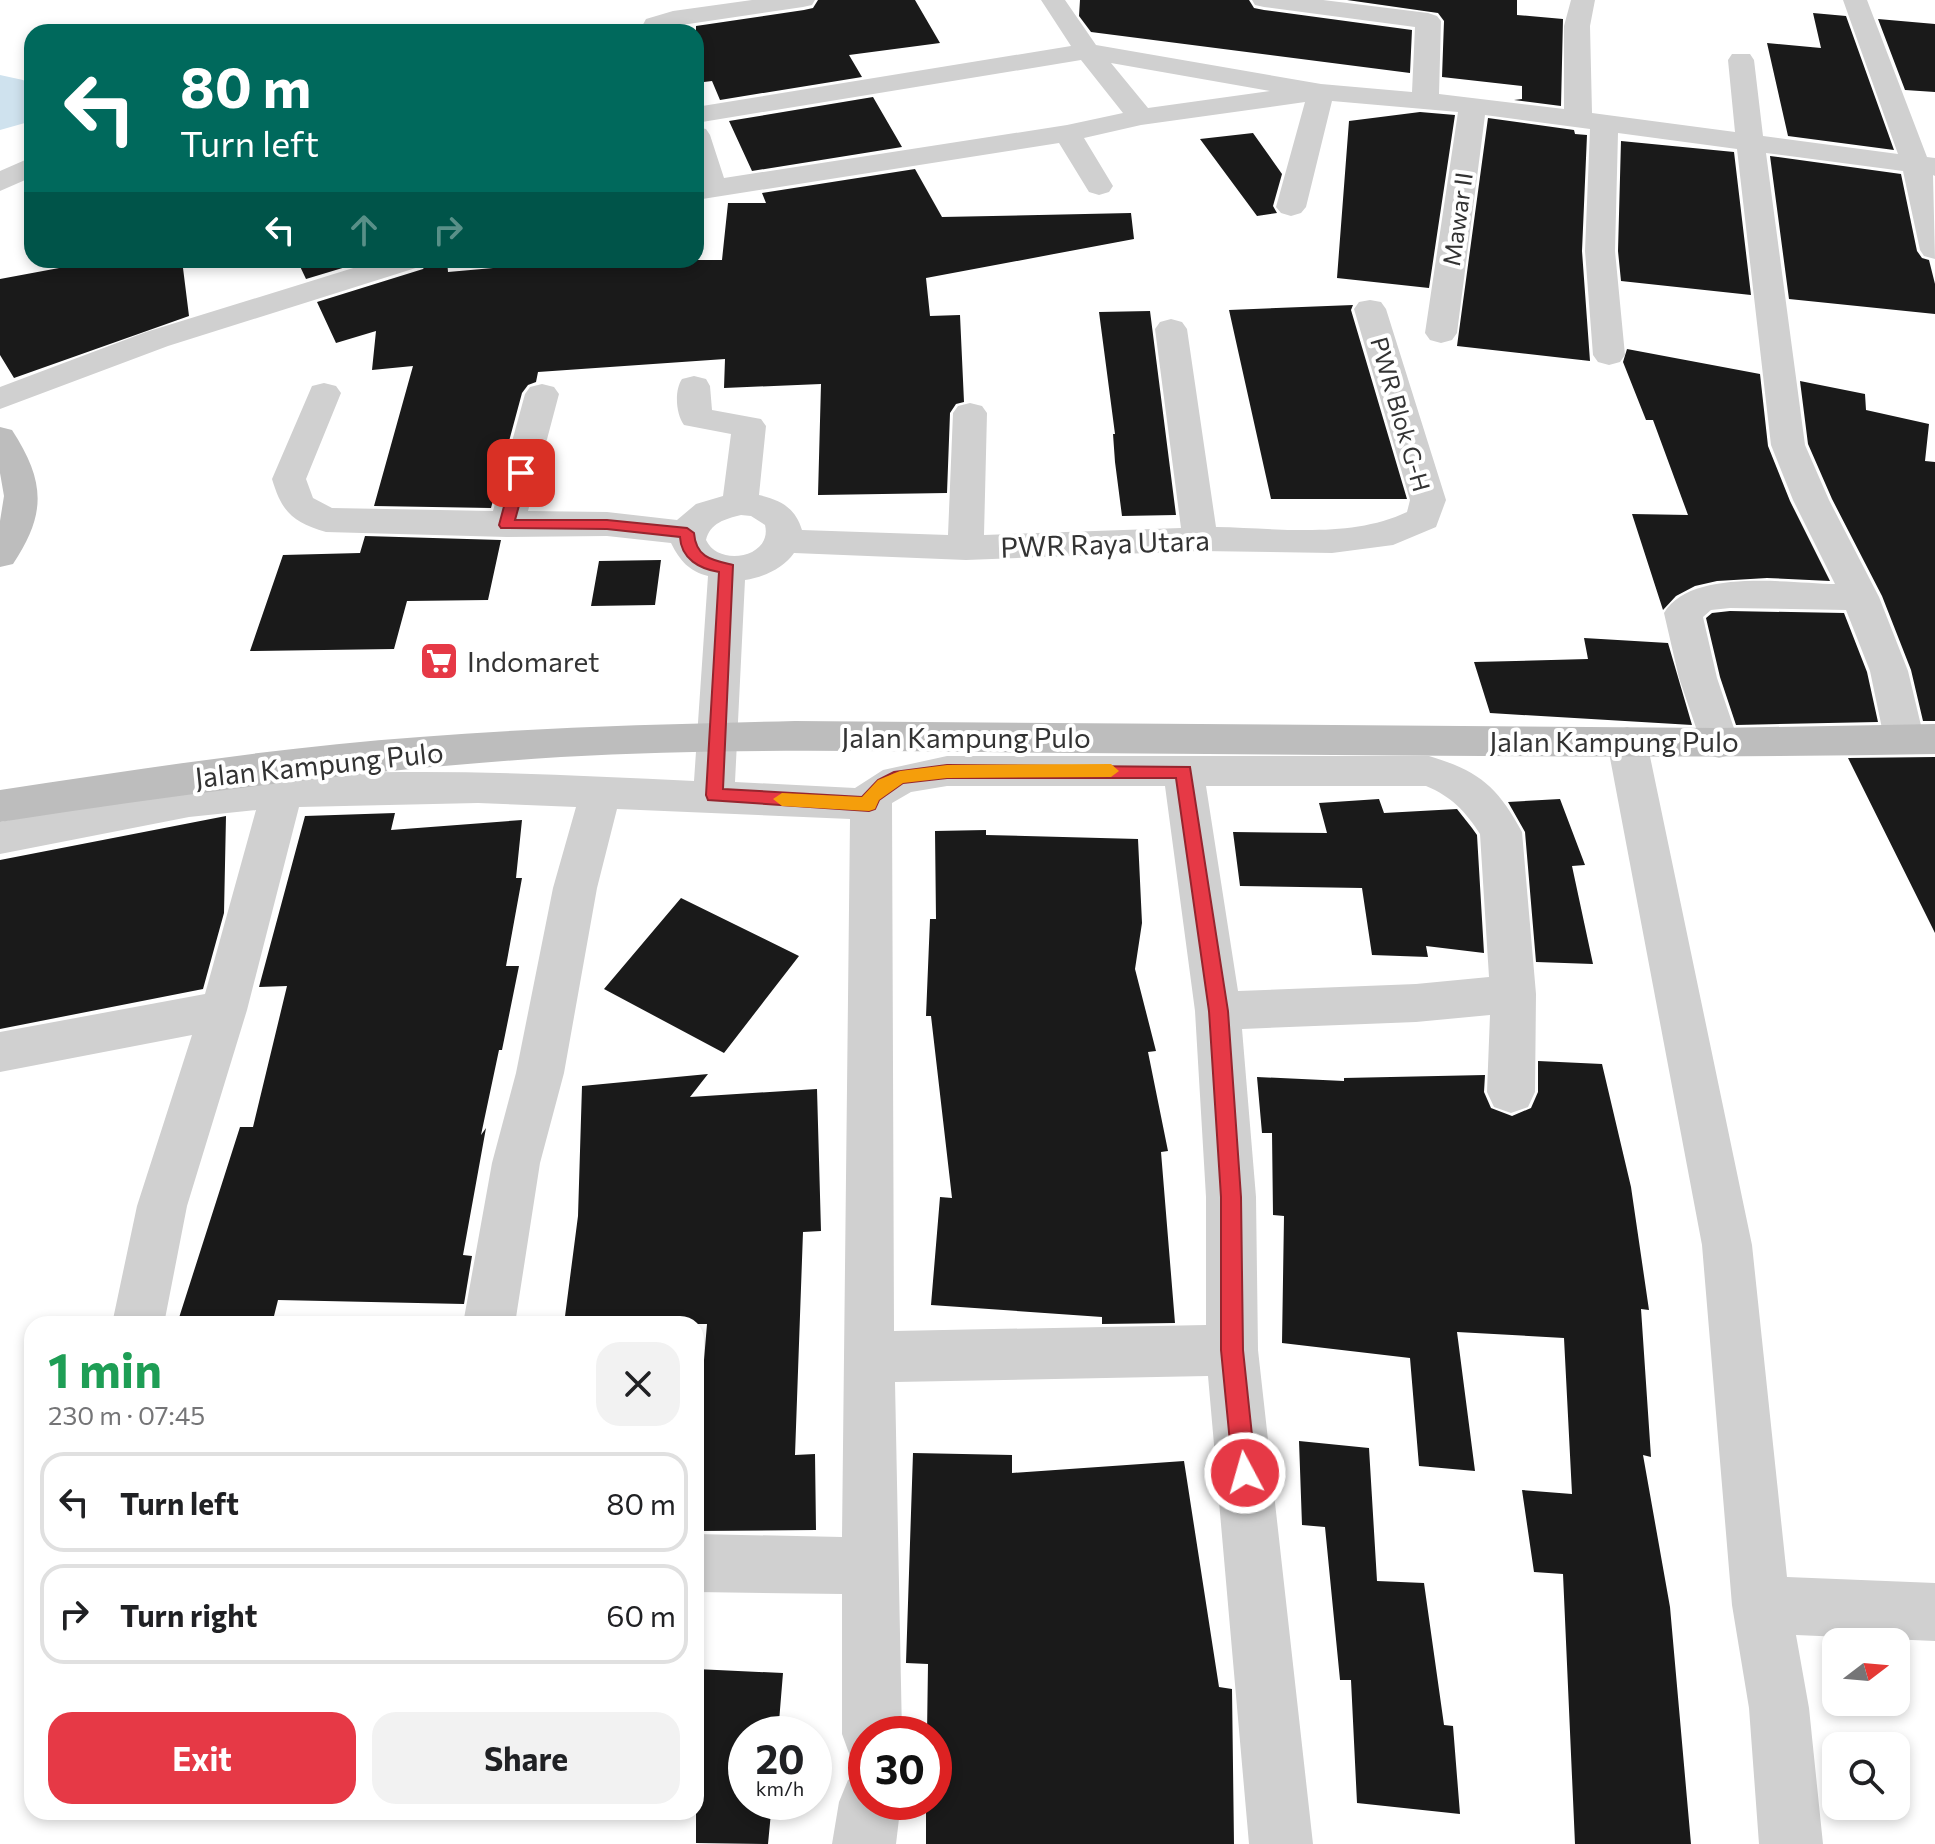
<!DOCTYPE html>
<meta charset="utf-8">
<style>
:root{--surface:#fff;--page:#f2f2f2;--text:#202124;--muted:#757577;--line:#e0e0e0;--accent:#e63946}
body{margin:0;font-family:Commissioner,sans-serif;background:var(--page);color:var(--text);height:100vh;display:flex;flex-direction:column;font-size:30px;white-space:nowrap}
*{box-sizing:border-box;margin:0}
p{font-size:26px;color:var(--muted)}
.icon{flex:none;width:44px;height:44px;fill:none;stroke:currentColor;stroke-width:2;stroke-linecap:round;stroke-linejoin:round}
.map{position:relative;flex:1;overflow:hidden}
.drawer{position:absolute;left:24px;top:1316px;width:680px;height:504px;display:flex;flex-direction:column;background:var(--surface);border-radius:24px;box-shadow:0 4px 12px #0003}
.drawer>*{flex:none}
.top-card{position:absolute;left:24px;top:24px;width:680px;height:244px;border-radius:24px;box-shadow:0 4px 12px #0003;background:#00695c;color:#fff;overflow:hidden}
.needle{width:52px;rotate:74deg}
.controls{position:absolute;left:1822px;top:1628px;display:grid;gap:16px}
.controls a{display:grid;place-items:center;width:88px;height:88px;border-radius:16px;background:var(--surface);box-shadow:0 4px 12px #0003;font-size:40px}
.speed{position:absolute;left:728px;top:1716px;display:flex;gap:16px;font-size:40px;font-weight:700;text-align:center}
.speed>*{display:grid;place-content:center;width:104px;height:104px;border-radius:50%;background:var(--surface);box-shadow:0 4px 12px #0003;line-height:1}
.speed small{font-size:20px;font-weight:400}
.speed .limit{border:12px solid #d22;background:#fff;color:#111}
.pin{position:absolute;display:grid;place-items:center;width:68px;height:68px;color:#fff;margin:-34px;border-radius:16px;box-shadow:0 4px 12px #0006}
.me{position:absolute;width:88px;margin:-44px;rotate:354deg;stroke-linejoin:round;filter:drop-shadow(0 0 6px #0008)}
.turn{display:flex;align-items:center;gap:28px;height:168px;padding:0 24px;font-size:36px}
.turn .icon{width:104px;height:104px;stroke-width:2.5}
.turn b{display:block;font-size:56px;line-height:68px}
.lanes{display:flex;align-items:center;height:76px;padding:0 24px;background:#0003;justify-content:center;gap:40px;direction:ltr}
.lanes .off{opacity:.35}
.round{display:grid;place-items:center;flex:none;width:84px;height:84px;border-radius:24px;background:var(--page)}
.headline{display:flex;align-items:center;justify-content:space-between;height:136px;padding:0 24px}
h1{font-size:48px;font-weight:700;line-height:60px;color:#1e9e55}
.cta{display:flex;gap:16px;margin-top:auto;padding:16px 24px}
.cta a{flex:1;height:92px;border-radius:24px;background:var(--accent);color:#fff;font-size:32px;font-weight:700;line-height:92px;text-align:center}
.cta a+a{background:var(--page);color:var(--text)}
ul{padding:0;list-style:none}
li{display:flex;align-items:center;gap:24px;height:100px;margin:0 16px 12px;padding:0 8px;border:4px solid var(--line);border-radius:24px}
li div{flex:1}
li b{display:block;font-size:30px}
li em{font-style:normal}
.map>svg:first-child{display:block}
</style>
<div class="map">
<svg width="1935" height="1844" viewBox="0 0 1935 1844">
<rect width="100%" height="100%" fill="#fff"/>
<g fill="none" stroke-linecap="round" stroke-linejoin="round">
<path fill="#cfe2ee" fill-rule="evenodd" d="M 0,75 L 23,80 L 32,86 L 32,121 L 0,130 Z"/>
</g>
<path fill="#1a1a1a" d="M 818,0 L 915,0 L 940,43 L 849,55 L 862,77 L 720,100 L 712,81 L 696,83 L 696,26 L 804,10 L 813,8 Z
M 1080,0 L 1249,0 L 1254,8 L 1264,10 L 1412,30 L 1410,73 L 1091,32 L 1079,16 Z
M 1347,0 L 1517,0 L 1517,15 L 1563,19 L 1561,106 L 1514,100 L 1522,99 L 1522,86 L 1442,77 L 1444,21 L 1438,13 Z
M 1813,13 L 1846,16 L 1894,150 L 1788,136 L 1767,43 L 1821,48 Z
M 1878,19 L 1935,24 L 1935,92 L 1905,90 Z
M 873,97 L 902,147 L 752,171 L 729,121 Z
M 1420,112 L 1455,115 L 1429,288 L 1337,278 L 1349,121 Z
M 1488,118 L 1574,130 L 1575,134 L 1587,135 L 1582,251 L 1590,361 L 1457,346 Z
M 1253,133 L 1282,174 L 1273,206 L 1277,213 L 1257,216 L 1200,139 Z
M 1621,141 L 1734,152 L 1751,295 L 1621,281 L 1618,251 Z
M 1770,156 L 1901,174 L 1917,251 L 1922,258 L 1929,260 L 1935,284 L 1935,314 L 1789,299 Z
M 915,169 L 942,217 L 1131,213 L 1134,239 L 926,278 L 930,316 L 960,315 L 964,402 L 956,404 L 950,413 L 947,493 L 818,495 L 821,384 L 724,388 L 725,359 L 538,372 L 536,382 L 528,385 L 522,393 L 491,508 L 374,506 L 413,366 L 372,370 L 376,331 L 336,343 L 317,302 L 423,269 L 429,260 L 447,260 L 448,272 L 586,260 L 722,260 L 728,203 L 766,203 L 762,193 Z
M 102,260 L 182,260 L 189,316 L 14,378 L 0,355 L 0,279 Z
M 297,260 L 369,260 L 306,279 Z
M 1353,305 L 1351,310 L 1407,499 L 1271,499 L 1229,310 Z
M 1150,311 L 1176,515 L 1122,516 L 1115,462 L 1113,434 L 1115,434 L 1099,312 Z
M 1627,349 L 1760,374 L 1768,446 L 1790,501 L 1830,581 L 1767,578 L 1717,581 L 1695,586 L 1676,596 L 1663,610 L 1632,514 L 1688,515 L 1653,420 L 1646,420 L 1623,362 Z
M 1800,381 L 1865,394 L 1866,410 L 1929,424 L 1925,461 L 1935,462 L 1935,721 L 1923,721 L 1911,670 L 1882,596 L 1832,499 L 1808,444 Z
M 365,536 L 501,540 L 488,600 L 407,601 L 394,649 L 250,651 L 283,555 L 360,553 Z
M 661,560 L 655,605 L 591,606 L 599,561 Z
M 1730,611 L 1844,613 L 1867,672 L 1878,722 L 1736,725 L 1720,677 L 1706,618 L 1712,613 Z
M 1584,638 L 1668,643 L 1692,725 L 1490,713 L 1474,662 L 1588,659 Z
M 1935,757 L 1935,933 L 1848,758 Z
M 1379,799 L 1384,813 L 1457,809 L 1472,828 L 1477,835 L 1484,953 L 1426,946 L 1428,957 L 1372,955 L 1362,888 L 1240,886 L 1233,832 L 1327,833 L 1319,803 Z
M 1560,799 L 1585,865 L 1572,866 L 1593,964 L 1536,962 L 1525,832 L 1508,802 Z
M 395,813 L 391,830 L 522,820 L 516,878 L 522,878 L 506,966 L 519,966 L 502,1050 L 499,1050 L 481,1135 L 486,1128 L 463,1255 L 472,1256 L 464,1304 L 278,1300 L 272,1324 L 177,1324 L 240,1127 L 253,1127 L 287,986 L 259,987 L 305,816 Z
M 226,816 L 224,913 L 203,989 L 0,1029 L 0,860 Z
M 986,830 L 986,835 L 1138,839 L 1142,923 L 1135,969 L 1156,1051 L 1148,1052 L 1168,1151 L 1161,1152 L 1175,1323 L 1102,1324 L 1102,1317 L 931,1305 L 940,1197 L 952,1198 L 931,1016 L 926,1016 L 930,919 L 936,919 L 935,831 Z
M 681,898 L 799,956 L 724,1053 L 604,989 Z
M 1538,1061 L 1602,1064 L 1631,1187 L 1649,1310 L 1641,1309 L 1651,1457 L 1643,1455 L 1670,1607 L 1691,1844 L 1575,1844 L 1563,1574 L 1534,1572 L 1522,1490 L 1572,1494 L 1564,1338 L 1457,1332 L 1475,1471 L 1419,1466 L 1410,1358 L 1282,1343 L 1284,1216 L 1273,1215 L 1272,1133 L 1262,1133 L 1257,1077 L 1344,1081 L 1344,1078 L 1485,1075 L 1484,1092 L 1491,1108 L 1512,1116 L 1531,1108 L 1538,1092 Z
M 708,1074 L 690,1097 L 817,1089 L 821,1231 L 803,1232 L 795,1455 L 815,1454 L 816,1530 L 696,1531 L 696,1456 L 707,1324 L 564,1324 L 578,1216 L 582,1086 Z
M 1299,1441 L 1369,1448 L 1377,1581 L 1424,1583 L 1444,1725 L 1453,1726 L 1460,1814 L 1357,1803 L 1351,1680 L 1340,1680 L 1325,1527 L 1302,1525 Z
M 913,1453 L 1012,1455 L 1012,1473 L 1184,1461 L 1219,1687 L 1232,1689 L 1234,1844 L 926,1844 L 926,1802 L 934,1802 L 934,1734 L 927,1734 L 928,1664 L 906,1663 Z
M 696,1669 L 783,1673 L 778,1734 L 746,1734 L 746,1802 L 772,1802 L 768,1844 L 696,1843 Z"/>
<g fill="none" stroke-linecap="round" stroke-linejoin="round">
<path fill="#d0d0d0" fill-rule="evenodd" d="M 752,0 L 815,0 L 812,5 L 803,7 L 675,26 L 665,32 L 639,32 L 646,19 L 673,11 Z
M 1041,0 L 1065,0 L 1096,45 L 1321,84 L 1412,92 L 1415,27 L 1264,7 L 1255,5 L 1252,0 L 1323,0 L 1428,13 L 1437,16 L 1441,21 L 1439,94 L 1564,109 L 1564,26 L 1571,0 L 1595,0 L 1590,26 L 1592,113 L 1735,132 L 1728,60 L 1732,54 L 1750,54 L 1754,60 L 1763,136 L 1898,154 L 1843,0 L 1867,0 L 1927,157 L 1935,158 L 1935,176 L 1933,175 L 1935,259 L 1924,256 L 1920,250 L 1903,171 L 1766,153 L 1805,445 L 1829,500 L 1879,597 L 1908,671 L 1924,738 L 1918,748 L 1904,753 L 1890,748 L 1884,738 L 1870,671 L 1846,610 L 1730,608 L 1711,610 L 1703,617 L 1717,678 L 1739,743 L 1733,754 L 1719,758 L 1705,754 L 1679,678 L 1664,613 C 1691,568 1788,583 1835,584 L 1793,500 L 1771,445 L 1737,149 L 1618,133 L 1615,251 L 1625,355 L 1620,362 L 1609,365 L 1598,362 L 1593,355 L 1585,251 L 1590,129 L 1485,115 L 1457,333 L 1452,340 L 1441,343 L 1430,340 L 1425,333 L 1458,112 L 1332,101 L 1306,207 L 1301,213 L 1291,216 L 1281,213 L 1276,207 L 1305,102 L 1141,125 L 1084,138 L 1113,186 L 1109,192 L 1099,195 L 1089,192 L 1059,143 L 696,200 L 696,127 L 706,129 L 710,135 L 724,178 L 1067,125 L 1123,113 L 1081,60 L 696,123 L 696,107 L 1071,46 ZM 1111,63 L 1270,91 L 1148,108 Z
M 32,157 L 32,177 L 0,191 L 0,171 Z
M 379,260 L 426,260 L 422,266 L 168,346 L 0,409 L 0,387 L 146,332 Z
M 1370,300 L 1381,302 L 1386,309 L 1446,500 L 1436,527 L 1393,545 L 1332,553 L 1200,551 L 966,560 L 794,553 C 783,569 763,577 745,580 L 735,782 L 855,788 L 883,770 L 947,756 L 1429,756 C 1479,771 1497,786 1522,832 L 1536,994 L 1535,1092 L 1528,1107 L 1511,1113 L 1494,1107 L 1487,1092 L 1490,1015 L 1416,1022 L 1242,1029 L 1256,1197 L 1258,1350 L 1313,1844 L 1249,1844 L 1208,1376 L 895,1382 L 902,1734 L 866,1734 L 866,1762 L 850,1756 L 842,1734 L 842,1594 L 696,1592 L 696,1534 L 842,1537 L 850,819 L 617,809 L 597,888 L 564,1073 L 540,1163 L 515,1324 L 463,1324 L 492,1163 L 516,1073 L 553,888 L 576,807 L 478,803 L 299,807 L 247,1010 L 187,1206 L 164,1324 L 112,1324 L 137,1206 L 192,1035 L 0,1072 L 0,1032 L 205,994 L 256,810 L 189,817 L 0,854 L 0,822 C 63,809 127,793 191,785 C 358,764 527,773 694,781 L 708,576 C 689,571 680,561 671,543 L 607,536 L 507,537 L 326,532 C 292,522 282,512 272,479 L 312,386 L 324,383 L 336,386 L 341,393 L 306,479 L 313,498 L 332,508 L 493,511 L 525,394 L 530,387 L 542,384 L 554,387 L 559,394 L 528,511 L 607,512 L 677,520 L 696,504 L 723,496 L 731,434 L 684,425 C 676,414 674,391 682,379 L 694,376 L 706,379 L 710,386 L 712,410 L 761,419 L 766,426 L 759,495 C 780,500 795,507 802,530 L 948,535 L 953,413 L 958,406 L 970,403 L 982,406 L 987,413 L 984,535 L 1181,528 L 1155,329 L 1160,322 L 1171,319 L 1182,322 L 1187,329 L 1216,527 C 1278,528 1350,539 1407,512 L 1410,500 L 1354,309 L 1359,302 ZM 741,515 L 751,516 L 765,525 C 773,557 719,568 706,540 C 710,523 725,519 741,515 ZM 947,786 L 1165,786 L 1195,1011 L 1206,1197 L 1206,1325 L 894,1331 L 892,803 L 911,792 ZM 1206,786 L 1426,786 C 1451,796 1466,812 1480,834 L 1489,977 L 1416,984 L 1238,991 Z
M 1627,727 L 1641,731 L 1647,742 L 1752,1245 L 1787,1577 L 1935,1583 L 1935,1641 L 1796,1635 L 1809,1708 L 1823,1844 L 1759,1844 L 1749,1708 L 1732,1605 L 1702,1245 L 1607,742 L 1613,731 Z
M 866,1773 L 866,1802 L 901,1802 L 896,1844 L 832,1844 L 839,1802 L 848,1780 Z"/>
<path fill="#bdbdbd" fill-rule="evenodd" d="M 0,427 L 12,430 C 45,481 47,513 13,564 L 0,567 L 0,521 L 4,496 L 0,473 Z
M 795,721 L 1719,728 L 1935,724 L 1935,754 C 1649,759 1363,755 1078,753 C 906,752 733,747 561,757 C 373,769 187,793 0,822 L 0,790 C 140,769 279,747 420,737 C 545,727 670,724 795,721 Z"/>
</g>
<path fill="#e63946" stroke="#96252e" stroke-width="2" d="M 521,468 L 528,473 L 515,520 L 607,520 L 687,528 L 694,533 C 696,558 712,560 733,565 L 723,789 L 862,797 L 878,780 L 894,772 L 947,765 L 1190,767 L 1228,1011 L 1241,1197 L 1243,1350 L 1256,1473 L 1253,1481 L 1245,1485 L 1236,1481 L 1233,1473 L 1221,1350 L 1221,1197 L 1209,1011 L 1176,778 L 947,778 L 903,783 L 879,800 L 875,809 L 869,811 L 708,800 L 706,795 L 719,572 C 700,569 681,559 680,537 L 607,529 L 501,528 L 499,525 L 513,473 Z"/>
<path fill="#f59e0b" d="M 1111,764 L 1119,771 L 1111,777 L 947,778 L 903,783 L 879,800 L 875,809 L 869,811 L 782,806 L 773,799 L 782,793 L 862,797 L 878,780 L 900,771 L 947,765 Z"/>
<defs>
<g id="supermarket-square" transform="scale(2)"><rect x="-9" y="-9" width="18" height="18" rx="4" fill="#e63946" stroke="#fff"/><path d="M-6-5.5h2.5l.6 2H6L4.5 2H-2.5L-4.4-4H-6ZM-1.5 3.2a1.3 1.3 0 1 0 .1 0ZM3 3.2a1.3 1.3 0 1 0 .1 0Z" fill="#fff"/></g>
</defs>
<g fill-rule="evenodd">
<use href="#supermarket-square" x="439" y="661"/>
</g>
<g text-anchor="middle" dominant-baseline="central" stroke-width="8" stroke-linejoin="round" paint-order="stroke">
<g font-size="24" fill="#333" stroke="#fff">
<text transform="translate(1457 219) rotate(-82)">Mawar II</text>
<text transform="translate(1401 414) rotate(74)">PWR Blok G-H</text>
</g>
<g font-size="28" fill="#333" stroke="#fff">
<text transform="translate(1105 543) rotate(-2)">PWR Raya Utara</text>
<text x="966" y="737">Jalan Kampung Pulo</text>
<text x="1614" y="741">Jalan Kampung Pulo</text>
<text transform="translate(319 764) rotate(-6)">Jalan Kampung Pulo</text>
</g>
<g font-size="28" fill="#333" stroke="#fff" text-anchor="start">
<text x="467" y="661">Indomaret</text>
</g>
</g>
</svg>
<div class="controls">
<a><svg class="needle" viewBox="-14 -14 28 28"><path d="M0-13l5 13h-10z" fill="#e53935"/><path d="M0 13l5-13h-10z" fill="#757577"/></svg></a>
<a><svg class="icon" aria-label="search" viewBox="0 0 24 24"><circle cx="10" cy="10" r="6"/><path d="M15 15l6 6"/></svg></a>
</div>
<div class="speed"><div>20<small>km/h</small></div><div class="limit">30</div></div>
<div class="pin" style="left:521px;top:473px;background:#d93025"><svg class="icon" aria-label="arrive" viewBox="0 0 24 24"><path d="M6 21V4h12l-3 4 3 4H6"/></svg></div>
<svg class="me" style="left:1245px;top:1473px" viewBox="-20 -20 40 40"><circle r="17" fill="#e63946" stroke="#fff" stroke-width="3"/><path d="M0-11L8 9 0 5-8 9z" fill="#fff"/></svg>
<div class="top-card">
<div class="turn"><svg class="icon" aria-label="left" viewBox="0 0 24 24"><path d="M17 20v-9H6M10 6l-5 5 5 5"/></svg><div><b>80 m</b>Turn left</div></div>
<div class="lanes"><svg class="icon" aria-label="left" viewBox="0 0 24 24"><path d="M17 20v-9H6M10 6l-5 5 5 5"/></svg><svg class="icon off" aria-label="ahead" viewBox="0 0 24 24"><path d="M12 20V5M6 11l6-6 6 6"/></svg><svg class="icon off" aria-label="right" viewBox="0 0 24 24"><path d="M7 20v-9h11M14 6l5 5-5 5"/></svg></div>
</div>
<section class="drawer">
<div class="headline"><div><h1>1 min</h1><p>230 m · 07:45</p></div><a class="round"><svg class="icon" aria-label="close" viewBox="0 0 24 24"><path d="M6 6l12 12M18 6L6 18"/></svg></a></div>
<ul>
<li><svg class="icon" aria-label="left" viewBox="0 0 24 24"><path d="M17 20v-9H6M10 6l-5 5 5 5"/></svg><div><b>Turn left</b></div><em>80 m</em></li>
<li><svg class="icon" aria-label="right" viewBox="0 0 24 24"><path d="M7 20v-9h11M14 6l5 5-5 5"/></svg><div><b>Turn right</b></div><em>60 m</em></li>
</ul>
<div class="cta"><a>Exit</a><a>Share</a></div>
</section>
</div>
